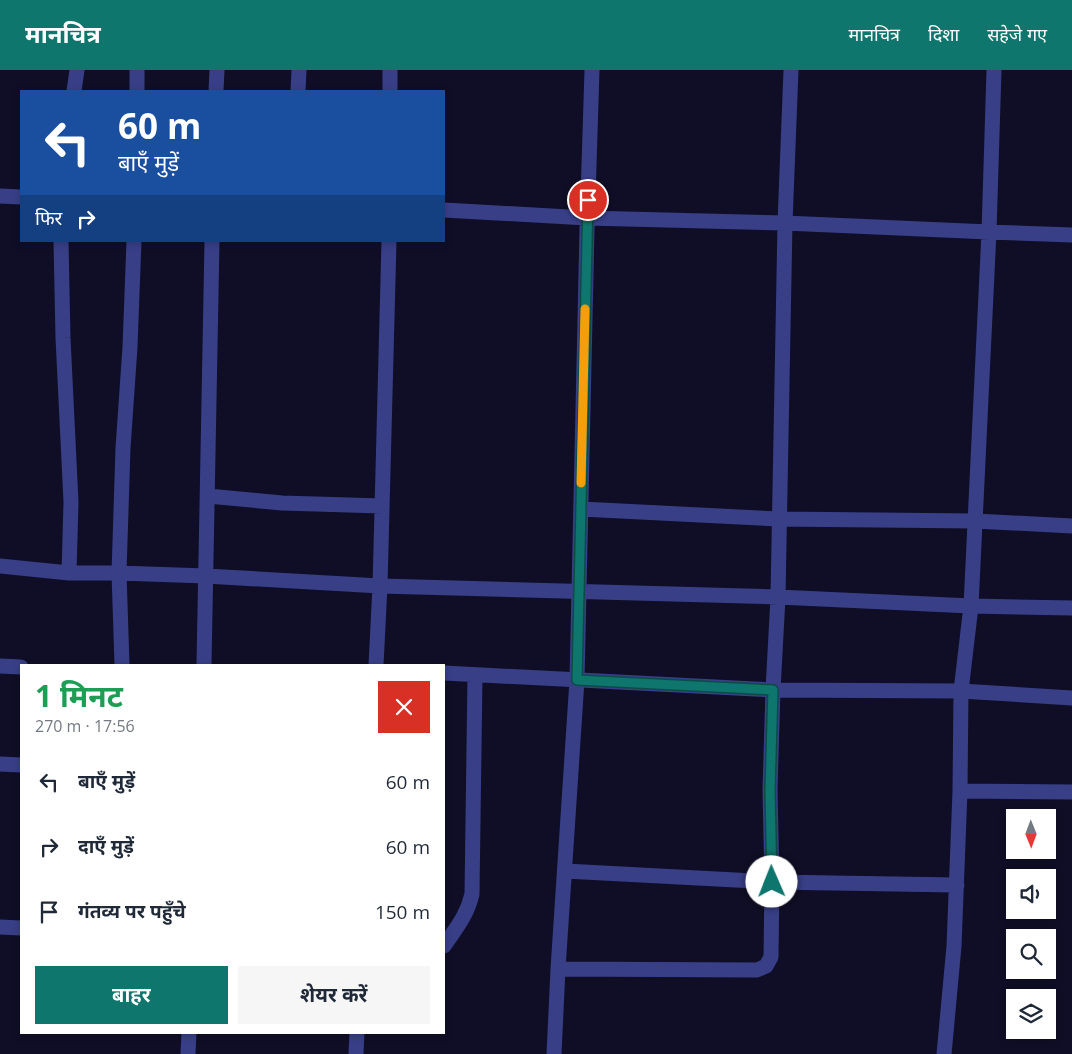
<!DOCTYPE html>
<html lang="hi">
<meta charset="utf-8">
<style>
:root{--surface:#fff;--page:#f6f6f7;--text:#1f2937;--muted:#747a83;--accent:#0f766e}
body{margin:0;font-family:"Open Sans","Noto Sans Devanagari",sans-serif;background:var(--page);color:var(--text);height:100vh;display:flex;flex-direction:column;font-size:19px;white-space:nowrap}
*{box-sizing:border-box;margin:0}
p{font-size:16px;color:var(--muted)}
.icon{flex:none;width:28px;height:28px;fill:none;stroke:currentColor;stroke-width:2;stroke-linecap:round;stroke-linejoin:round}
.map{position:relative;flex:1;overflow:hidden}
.sheet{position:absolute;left:20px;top:594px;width:425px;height:370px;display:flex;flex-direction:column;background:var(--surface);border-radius:0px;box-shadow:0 2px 8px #0003}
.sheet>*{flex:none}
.hud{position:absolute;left:20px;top:20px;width:425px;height:152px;border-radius:0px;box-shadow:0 2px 8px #0003;background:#1a4fa0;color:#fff;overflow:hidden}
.needle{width:32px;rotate:179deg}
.tools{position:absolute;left:1006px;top:739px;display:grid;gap:10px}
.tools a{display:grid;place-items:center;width:50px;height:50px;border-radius:0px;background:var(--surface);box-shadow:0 2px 8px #0003;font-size:25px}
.pin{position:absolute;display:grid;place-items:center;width:42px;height:42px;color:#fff;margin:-21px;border:2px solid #fff;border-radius:50%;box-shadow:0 1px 5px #0007}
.me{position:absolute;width:55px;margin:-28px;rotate:359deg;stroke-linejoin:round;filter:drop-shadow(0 0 4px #0008)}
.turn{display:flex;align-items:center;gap:18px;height:105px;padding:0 15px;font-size:22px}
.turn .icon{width:65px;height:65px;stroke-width:2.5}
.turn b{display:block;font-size:35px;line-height:42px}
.then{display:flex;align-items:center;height:48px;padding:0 15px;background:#0003;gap:10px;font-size:19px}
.round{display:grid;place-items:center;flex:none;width:52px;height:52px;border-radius:0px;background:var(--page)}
.head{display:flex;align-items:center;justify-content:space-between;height:85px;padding:0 15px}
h1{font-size:30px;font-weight:700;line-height:38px;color:#1e9e55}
.button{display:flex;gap:10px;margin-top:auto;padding:10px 15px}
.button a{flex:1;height:58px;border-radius:0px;background:var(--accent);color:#fff;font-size:20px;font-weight:700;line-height:58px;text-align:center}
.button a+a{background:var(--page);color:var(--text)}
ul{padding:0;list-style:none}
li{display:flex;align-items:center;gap:15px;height:65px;padding:0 15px}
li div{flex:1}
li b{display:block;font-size:19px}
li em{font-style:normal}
header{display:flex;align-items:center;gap:30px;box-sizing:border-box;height:70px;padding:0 25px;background:var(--accent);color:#fff}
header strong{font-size:24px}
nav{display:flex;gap:28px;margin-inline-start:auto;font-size:18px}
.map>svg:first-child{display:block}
</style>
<header>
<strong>मानचित्र</strong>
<nav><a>मानचित्र</a><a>दिशा</a><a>सहेजे गए</a></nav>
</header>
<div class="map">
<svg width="1072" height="984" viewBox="0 0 1072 984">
<rect width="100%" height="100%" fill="#0f0e26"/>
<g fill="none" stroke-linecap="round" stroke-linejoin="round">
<path stroke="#383f87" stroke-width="15" d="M 74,21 L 77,0
M 137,21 L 137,0
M 216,21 L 217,0
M 298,21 L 299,0
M 390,21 L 390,0
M 0,126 L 21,127
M 444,140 L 587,148 L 785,153 L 989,162 L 1072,165
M 61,171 L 63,268 L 71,432 L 69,503
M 208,426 L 282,433 L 382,436
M 581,439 L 779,449 L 975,451 L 1072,456
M 0,496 L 69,503 L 119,503 L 206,506 L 380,516 L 778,527 L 971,536 L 1072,538
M 122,595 L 119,503 L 123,378 L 130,277 L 134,171
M 204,595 L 212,171
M 376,595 L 380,516 L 389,171
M 0,596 L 21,597
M 444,603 L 773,620 L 961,621 L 1072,628
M 0,694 L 21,695
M 960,721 L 1072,722
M 565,801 L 772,812 L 957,815
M 0,857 L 21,858
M 444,876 C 456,858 467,846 472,824 L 475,605
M 558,899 L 757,900 L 766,896 L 771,887 L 772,812 L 770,720 L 773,620 L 778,527 L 785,153 L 791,0
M 188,984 L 189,962
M 356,984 L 357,962
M 554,984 L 558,899 L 577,610 L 587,159 L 592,0
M 944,984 L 954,876 L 960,721 L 961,621 L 971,536 L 989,162 L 994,0"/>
</g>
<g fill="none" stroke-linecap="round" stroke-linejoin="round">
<g stroke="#0a4d48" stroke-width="12">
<path id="route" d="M 588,130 L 577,610 L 773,620 L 770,720 L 772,812"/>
</g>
<use href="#route" stroke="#0f766e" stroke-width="9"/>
<path stroke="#f59e0b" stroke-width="9" d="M 581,413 L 585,239"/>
</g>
</svg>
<div class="tools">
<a><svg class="needle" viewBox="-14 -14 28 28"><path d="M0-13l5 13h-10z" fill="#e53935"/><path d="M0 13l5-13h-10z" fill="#747a83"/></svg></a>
<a><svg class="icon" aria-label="sound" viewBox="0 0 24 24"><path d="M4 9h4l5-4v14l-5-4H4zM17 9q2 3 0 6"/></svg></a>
<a><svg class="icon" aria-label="search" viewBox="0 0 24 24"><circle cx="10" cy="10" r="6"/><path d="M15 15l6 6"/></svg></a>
<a><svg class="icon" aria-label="layers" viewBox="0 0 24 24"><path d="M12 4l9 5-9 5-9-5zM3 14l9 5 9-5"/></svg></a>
</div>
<div class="pin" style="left:588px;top:130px;background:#d93025"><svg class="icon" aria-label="arrive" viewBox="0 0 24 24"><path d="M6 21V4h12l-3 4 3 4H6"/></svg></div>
<svg class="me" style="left:772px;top:812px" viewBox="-20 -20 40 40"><circle r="19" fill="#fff"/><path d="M0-13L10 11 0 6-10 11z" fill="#0f766e"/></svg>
<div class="hud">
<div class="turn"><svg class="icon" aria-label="left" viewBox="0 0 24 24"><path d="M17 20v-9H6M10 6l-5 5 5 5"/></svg><div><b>60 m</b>बाएँ मुड़ें</div></div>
<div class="then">फिर<svg class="icon" aria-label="right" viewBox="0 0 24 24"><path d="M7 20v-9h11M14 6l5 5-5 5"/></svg></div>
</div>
<section class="sheet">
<div class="head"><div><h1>1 मिनट</h1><p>270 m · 17:56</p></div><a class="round" style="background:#d93025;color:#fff"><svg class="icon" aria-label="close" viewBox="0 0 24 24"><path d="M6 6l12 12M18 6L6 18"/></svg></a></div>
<ul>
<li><svg class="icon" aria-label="left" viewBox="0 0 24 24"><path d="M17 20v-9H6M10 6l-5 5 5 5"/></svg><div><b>बाएँ मुड़ें</b></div><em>60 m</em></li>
<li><svg class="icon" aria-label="right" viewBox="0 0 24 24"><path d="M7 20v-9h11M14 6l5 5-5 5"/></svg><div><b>दाएँ मुड़ें</b></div><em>60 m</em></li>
<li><svg class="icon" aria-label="arrive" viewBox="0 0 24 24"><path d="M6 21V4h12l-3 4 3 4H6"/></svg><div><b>गंतव्य पर पहुँचे</b></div><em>150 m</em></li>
</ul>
<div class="button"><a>बाहर</a><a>शेयर करें</a></div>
</section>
</div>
